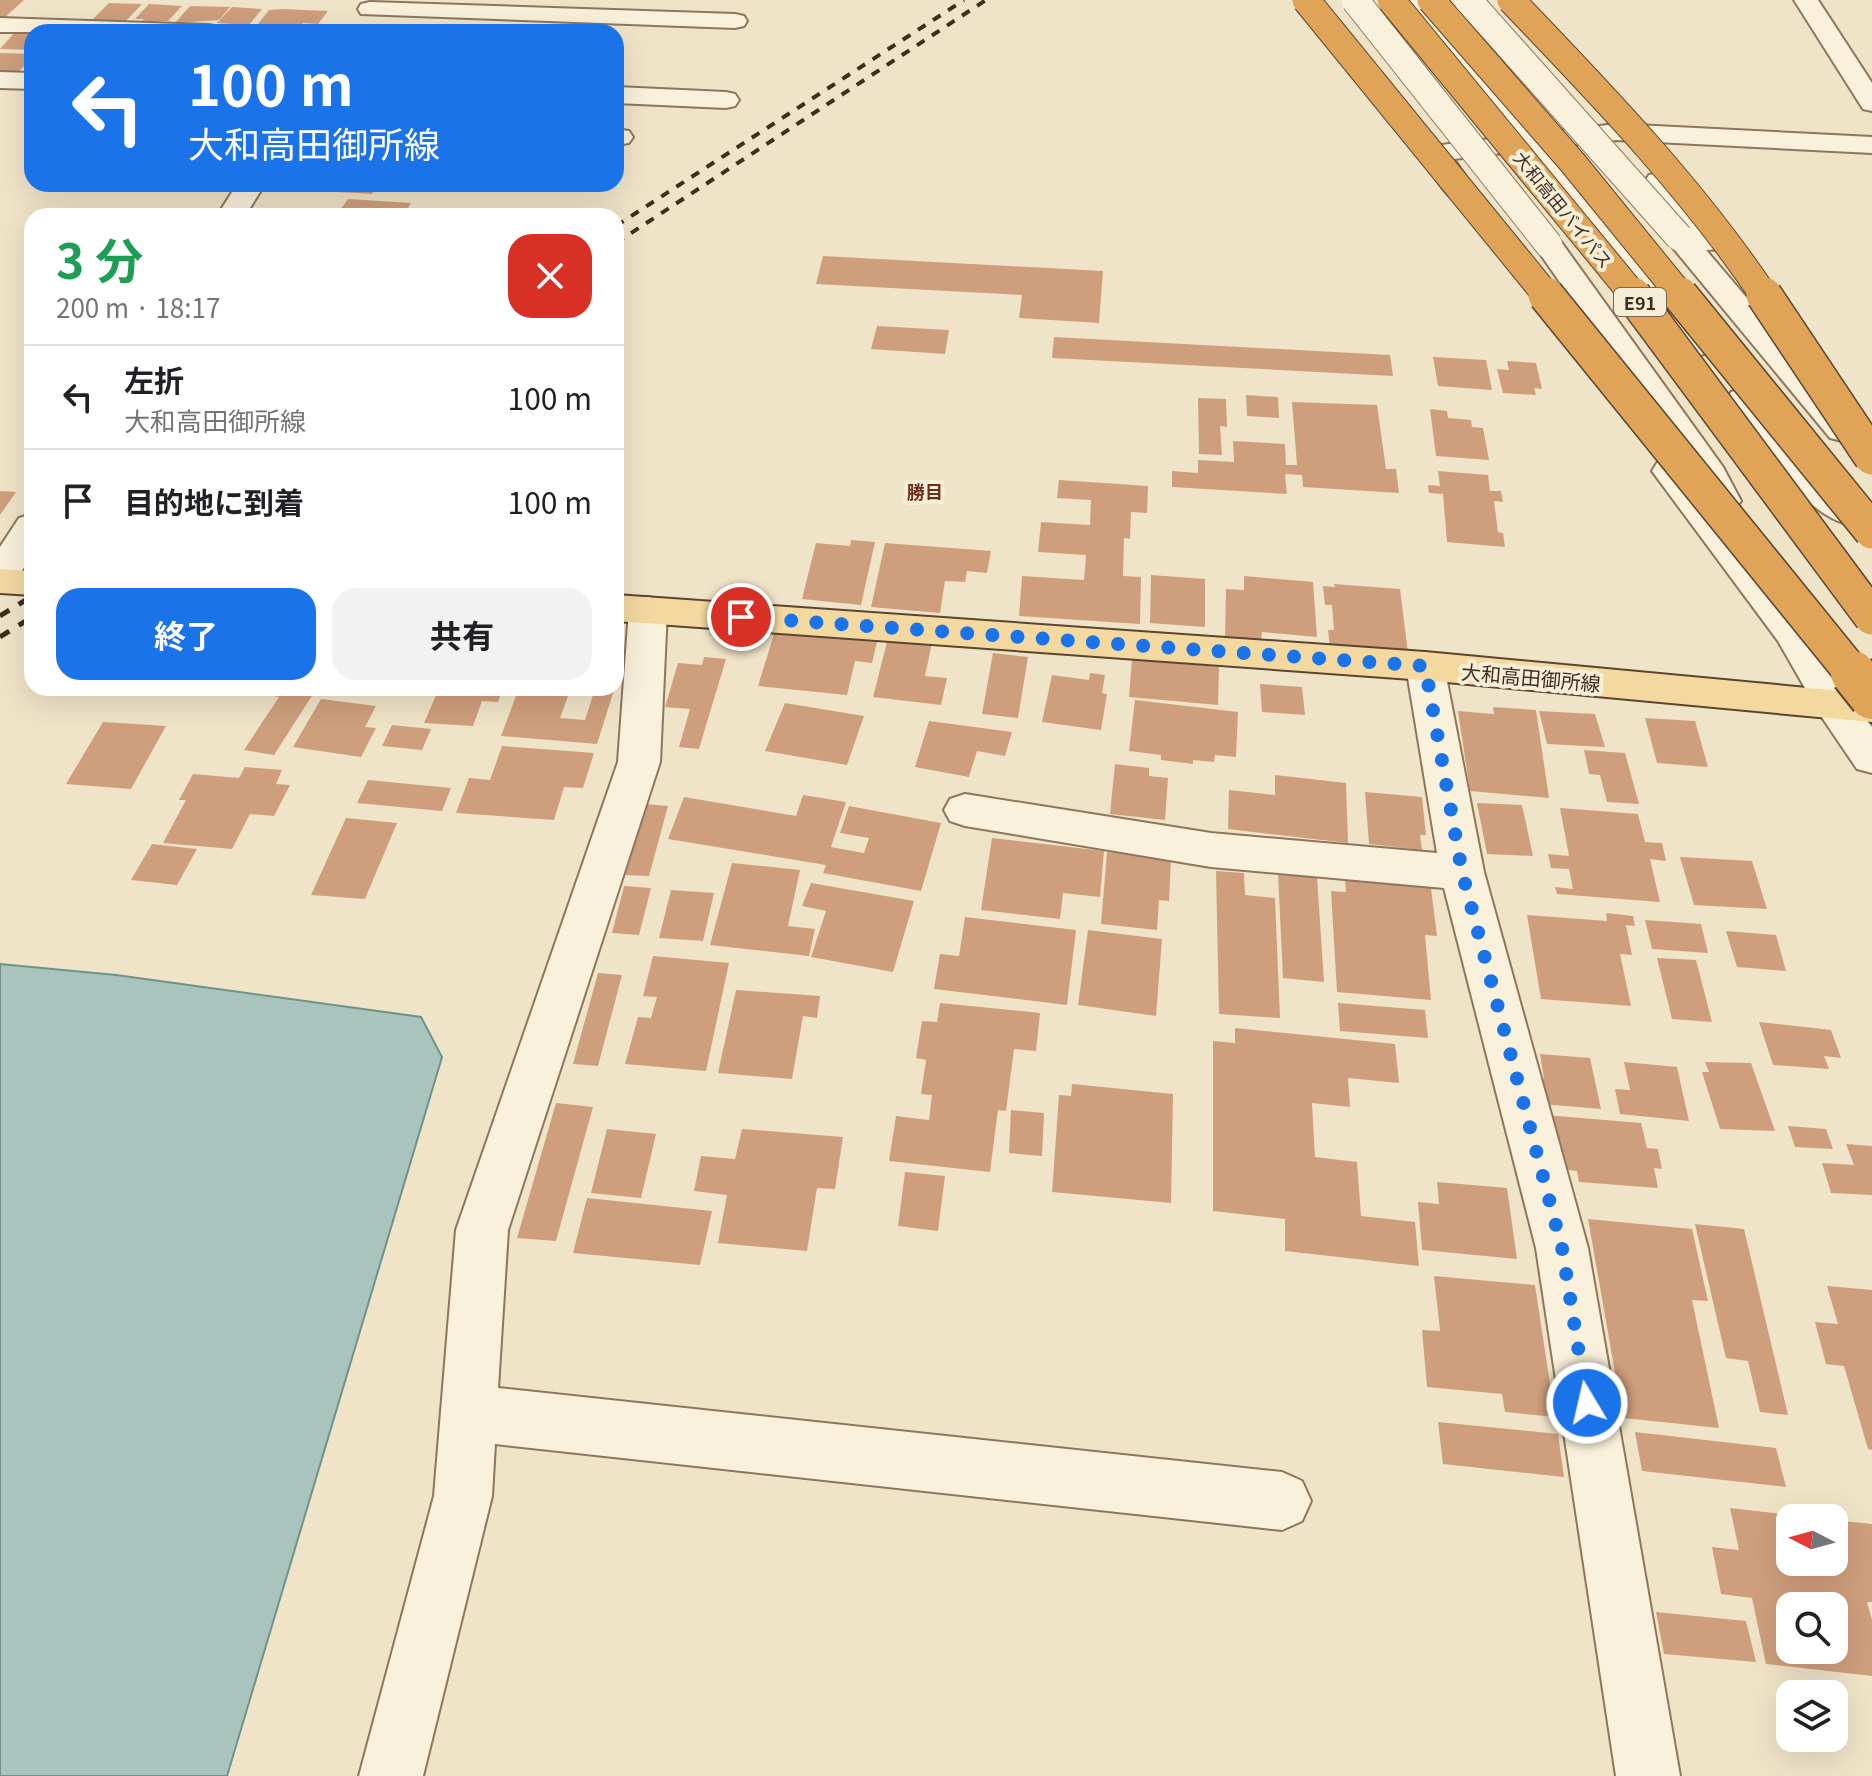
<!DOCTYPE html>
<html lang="ja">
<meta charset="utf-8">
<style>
:root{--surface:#fff;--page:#f2f2f2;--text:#202124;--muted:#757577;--line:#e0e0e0;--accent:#1a73e8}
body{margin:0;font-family:Georgia,"Noto Sans JP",serif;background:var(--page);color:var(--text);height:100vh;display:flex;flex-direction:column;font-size:30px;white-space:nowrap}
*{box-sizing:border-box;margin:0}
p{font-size:26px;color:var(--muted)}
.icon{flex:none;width:44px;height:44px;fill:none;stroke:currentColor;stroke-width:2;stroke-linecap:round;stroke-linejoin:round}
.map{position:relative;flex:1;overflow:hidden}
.panel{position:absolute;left:24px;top:208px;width:600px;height:488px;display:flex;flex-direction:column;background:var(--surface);border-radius:24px;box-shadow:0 8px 32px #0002}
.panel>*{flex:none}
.top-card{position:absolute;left:24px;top:24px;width:600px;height:168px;border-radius:24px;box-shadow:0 8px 32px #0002;background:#1a73e8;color:#fff;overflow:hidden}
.needle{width:52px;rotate:276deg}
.buttons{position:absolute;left:1776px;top:1504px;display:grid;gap:16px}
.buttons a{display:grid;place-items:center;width:72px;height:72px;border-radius:16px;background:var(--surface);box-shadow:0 8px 32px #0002;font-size:40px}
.pin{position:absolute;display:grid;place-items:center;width:68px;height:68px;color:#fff;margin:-34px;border:4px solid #fff;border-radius:50%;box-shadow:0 2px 8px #0007}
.me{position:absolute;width:88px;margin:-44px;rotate:351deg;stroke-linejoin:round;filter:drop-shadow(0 0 6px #0008)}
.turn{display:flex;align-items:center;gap:28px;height:168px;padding:0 32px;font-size:36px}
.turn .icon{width:104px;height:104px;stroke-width:2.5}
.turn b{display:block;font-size:56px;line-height:68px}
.round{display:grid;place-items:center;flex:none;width:84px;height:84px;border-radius:24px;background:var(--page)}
.headline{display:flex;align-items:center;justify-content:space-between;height:136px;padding:0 32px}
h1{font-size:48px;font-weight:700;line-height:60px;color:#1e9e55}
.cta{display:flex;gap:16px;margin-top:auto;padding:16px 32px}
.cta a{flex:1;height:92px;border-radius:24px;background:var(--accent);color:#fff;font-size:32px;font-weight:700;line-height:92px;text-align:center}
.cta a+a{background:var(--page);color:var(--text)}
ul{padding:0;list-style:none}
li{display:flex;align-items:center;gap:24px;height:104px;padding:0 32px;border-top:2px solid var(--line)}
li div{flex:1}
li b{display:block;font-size:30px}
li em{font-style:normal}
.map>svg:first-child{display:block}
</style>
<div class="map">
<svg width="1872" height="1776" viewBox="0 0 1872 1776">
<rect width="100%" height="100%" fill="#f0e4c8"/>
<path fill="#a9c4bc" stroke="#6f938a" stroke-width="2" d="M 0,964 L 116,975 L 421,1017 L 442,1057 L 227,1776 L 0,1776 Z"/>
<path fill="#cf9f7d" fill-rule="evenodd" d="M 0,0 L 24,0 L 3,19 L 0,19 Z
M 109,3 L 142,4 L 124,23 L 90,22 Z
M 149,4 L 182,6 L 168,21 L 140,23 L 144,19 L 135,19 Z
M 190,6 L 230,7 L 219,20 L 175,23 Z
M 232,7 L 262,9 L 249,25 L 217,23 Z
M 282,9 L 328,11 L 318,24 L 303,23 L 298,28 L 258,24 L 269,10 Z
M 32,28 L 32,50 L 0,49 L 16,31 Z
M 0,53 L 32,54 L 32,59 L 18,72 L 0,71 Z
M 269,184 L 323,184 L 317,191 L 266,188 Z
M 324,184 L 354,186 L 378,184 L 372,194 L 319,191 Z
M 348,199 L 411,203 L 405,213 L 340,210 Z
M 823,256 L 1103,271 L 1099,323 L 1019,318 L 1022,295 L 816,284 Z
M 877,326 L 949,330 L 945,354 L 871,349 Z
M 1054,337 L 1390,355 L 1393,376 L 1052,358 Z
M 1433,357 L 1486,360 L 1492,390 L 1438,386 Z
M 1507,361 L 1536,363 L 1542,389 L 1534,388 L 1536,395 L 1503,393 L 1497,369 L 1509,370 Z
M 1246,395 L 1278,397 L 1279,418 L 1247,416 Z
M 1198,398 L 1226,399 L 1227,427 L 1220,426 L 1222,455 L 1199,454 Z
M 1292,402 L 1377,405 L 1386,469 L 1396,469 L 1399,493 L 1303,487 L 1302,475 L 1285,474 L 1287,494 L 1172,487 L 1172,471 L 1198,473 L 1198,460 L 1234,462 L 1233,441 L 1285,444 L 1286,465 L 1297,465 Z
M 1430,409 L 1447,411 L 1448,418 L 1471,420 L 1472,427 L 1483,428 L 1489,460 L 1436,456 Z
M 1438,471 L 1488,475 L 1490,491 L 1501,491 L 1503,502 L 1494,501 L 1498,532 L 1503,533 L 1505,547 L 1447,542 L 1443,494 L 1429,493 L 1428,485 L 1440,486 Z
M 1059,480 L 1148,486 L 1147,513 L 1131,512 L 1130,539 L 1124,538 L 1123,576 L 1141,577 L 1140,624 L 1019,616 L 1022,576 L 1084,580 L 1086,555 L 1038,552 L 1041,522 L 1090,525 L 1091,500 L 1057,498 Z
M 0,491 L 16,492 L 0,515 Z
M 851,540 L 875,542 L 861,605 L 802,599 L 816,543 L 850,546 Z
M 885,543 L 991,551 L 987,573 L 967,571 L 965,582 L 945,581 L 940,613 L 871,607 Z
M 1151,575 L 1205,579 L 1205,627 L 1150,623 Z
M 1244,576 L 1313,582 L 1317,637 L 1262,632 L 1261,641 L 1225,638 L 1226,589 L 1244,590 Z
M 1334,584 L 1400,589 L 1408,653 L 1330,647 L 1328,630 L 1334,630 L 1332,605 L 1325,605 L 1323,586 L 1335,587 Z
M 775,631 L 877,642 L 872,663 L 855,661 L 847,695 L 758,686 Z
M 888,638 L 932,643 L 925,676 L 947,678 L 941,705 L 873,697 Z
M 993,653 L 1028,657 L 1018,718 L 982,714 Z
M 704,657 L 726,659 L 699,749 L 679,747 L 690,709 L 665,707 L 678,663 L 702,665 Z
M 1132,659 L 1219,667 L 1218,705 L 1129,697 Z
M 1090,673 L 1105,675 L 1102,693 L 1107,694 L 1101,730 L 1042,722 L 1052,675 L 1089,680 Z
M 1260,684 L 1302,687 L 1305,715 L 1262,712 Z
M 244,688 L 317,688 L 274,755 L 244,750 L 279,697 L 242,691 Z
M 416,688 L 503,688 L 498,702 L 482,701 L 473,726 L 424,723 L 437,693 L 414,691 Z
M 519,688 L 571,688 L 560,718 L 585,720 L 595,689 L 614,690 L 597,744 L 501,736 Z
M 321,699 L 376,706 L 365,727 L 376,728 L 361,757 L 293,747 Z
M 1135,700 L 1238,712 L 1236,757 L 1215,755 L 1214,762 L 1193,760 L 1193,764 L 1161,760 L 1161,755 L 1129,751 Z
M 785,703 L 864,716 L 847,765 L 765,751 Z
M 1493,707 L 1536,710 L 1549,798 L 1470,791 L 1458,711 L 1494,714 Z
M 1539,711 L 1595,714 L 1605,747 L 1547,744 Z
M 1645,718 L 1695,721 L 1708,767 L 1657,763 Z
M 929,721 L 1012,732 L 1005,756 L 977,751 L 969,777 L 915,767 Z
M 103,722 L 166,726 L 131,789 L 66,784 Z
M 392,725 L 431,729 L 422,750 L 382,746 Z
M 502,746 L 594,753 L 583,788 L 564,787 L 554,820 L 456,813 L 469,778 L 490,780 Z
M 1584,750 L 1625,753 L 1639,804 L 1607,802 L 1600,775 L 1589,774 Z
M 1115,764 L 1149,768 L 1149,776 L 1168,778 L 1165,820 L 1110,814 Z
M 245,767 L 282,770 L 276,784 L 290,785 L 274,816 L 250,814 L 232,849 L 163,843 L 186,800 L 179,800 L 193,774 L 239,778 Z
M 1275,775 L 1346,783 L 1348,843 L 1228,829 L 1229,790 L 1275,795 Z
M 368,780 L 451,788 L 442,811 L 357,803 Z
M 1365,792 L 1422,797 L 1426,835 L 1420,835 L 1422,850 L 1369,844 Z
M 803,795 L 846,802 L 831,847 L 864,853 L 869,838 L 840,833 L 849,806 L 941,823 L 921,891 L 823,873 L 826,865 L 668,839 L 684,797 L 796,816 Z
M 1477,803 L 1522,805 L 1533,856 L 1487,854 Z
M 645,804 L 668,806 L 649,876 L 625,875 Z
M 1560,808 L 1638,814 L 1645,842 L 1662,843 L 1666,861 L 1650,859 L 1660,902 L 1557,894 L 1555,887 L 1573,889 L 1569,869 L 1551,868 L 1548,854 L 1569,856 Z
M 346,818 L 397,823 L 365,899 L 311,895 Z
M 992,838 L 1104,851 L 1100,897 L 1063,893 L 1060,919 L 981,910 Z
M 152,844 L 197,849 L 177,885 L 131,880 Z
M 1107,852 L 1171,859 L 1169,901 L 1159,900 L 1157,930 L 1101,924 Z
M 1680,857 L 1752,861 L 1767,909 L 1694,905 Z
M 732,863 L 800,870 L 788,926 L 815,929 L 809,956 L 710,945 Z
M 1216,871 L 1244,873 L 1245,895 L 1275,898 L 1280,1018 L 1219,1014 Z
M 1278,874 L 1317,877 L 1324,982 L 1283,978 Z
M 1345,880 L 1431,888 L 1437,936 L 1425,935 L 1431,1000 L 1337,992 L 1331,891 L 1346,892 Z
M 811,883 L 914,901 L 893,972 L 811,957 L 826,911 L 802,906 Z
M 624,886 L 651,888 L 639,935 L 612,933 Z
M 671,890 L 714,893 L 703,941 L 659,938 Z
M 1606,913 L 1633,916 L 1635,926 L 1626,925 L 1632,955 L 1620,954 L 1631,1006 L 1541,999 L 1527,915 L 1607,921 Z
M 965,917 L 1076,930 L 1067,1005 L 934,989 L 940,954 L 959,956 Z
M 1645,920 L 1701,924 L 1708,953 L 1652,949 Z
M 1088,930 L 1162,939 L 1156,1016 L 1078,1005 Z
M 1726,931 L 1776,935 L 1786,971 L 1737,967 Z
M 653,956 L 729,963 L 706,1071 L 625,1064 L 638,1017 L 651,1018 L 657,997 L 643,996 Z
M 1657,958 L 1696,960 L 1712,1022 L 1672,1019 Z
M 598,973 L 622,975 L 598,1066 L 573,1064 Z
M 736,990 L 820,996 L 817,1018 L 803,1016 L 792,1079 L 718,1073 Z
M 940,1003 L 1040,1013 L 1036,1051 L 1014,1049 L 1006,1111 L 998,1110 L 990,1172 L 889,1161 L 896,1116 L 929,1120 L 932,1095 L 921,1094 L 926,1060 L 916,1058 L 922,1021 L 937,1022 Z
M 1338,1003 L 1425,1010 L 1428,1038 L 1340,1031 Z
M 1759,1022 L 1831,1030 L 1841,1058 L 1824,1056 L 1829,1069 L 1773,1065 Z
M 1235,1028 L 1395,1044 L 1399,1083 L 1348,1078 L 1350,1107 L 1312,1103 L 1315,1157 L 1357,1162 L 1361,1216 L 1415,1222 L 1419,1266 L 1285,1251 L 1285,1219 L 1213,1211 L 1213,1041 L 1235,1043 Z
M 1540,1054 L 1590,1058 L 1601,1109 L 1530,1103 L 1525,1078 L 1544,1079 Z
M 1624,1062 L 1677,1067 L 1689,1121 L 1620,1114 L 1615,1089 L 1630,1090 Z
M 1705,1062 L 1751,1063 L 1775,1131 L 1720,1129 L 1702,1072 L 1709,1072 Z
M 1072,1084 L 1173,1094 L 1171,1203 L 1052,1192 L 1059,1095 L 1071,1096 Z
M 556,1103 L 593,1107 L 556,1241 L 517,1238 Z
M 1011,1110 L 1044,1113 L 1042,1156 L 1009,1153 Z
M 1545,1115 L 1641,1123 L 1647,1148 L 1658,1149 L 1662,1169 L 1654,1168 L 1658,1188 L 1579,1182 L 1577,1171 L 1554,1168 Z
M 1788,1126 L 1826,1129 L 1833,1149 L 1795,1147 Z
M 607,1129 L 656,1134 L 641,1198 L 591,1193 Z
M 742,1129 L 843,1137 L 835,1189 L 817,1188 L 807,1251 L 718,1243 L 727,1195 L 694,1191 L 701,1156 L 735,1159 Z
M 1846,1144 L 1872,1146 L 1872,1195 L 1831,1193 L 1822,1163 L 1854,1165 Z
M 905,1172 L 945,1176 L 938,1231 L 898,1226 Z
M 1437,1182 L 1507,1188 L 1517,1259 L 1422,1250 L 1418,1202 L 1439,1204 Z
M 587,1198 L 712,1211 L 700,1265 L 573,1253 Z
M 1588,1219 L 1692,1229 L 1708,1301 L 1692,1300 L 1719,1428 L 1623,1418 Z
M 1695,1224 L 1744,1229 L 1788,1415 L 1760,1412 L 1748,1361 L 1726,1358 Z
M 1434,1276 L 1535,1285 L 1555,1417 L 1505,1412 L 1502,1394 L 1427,1387 L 1422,1330 L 1440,1331 Z
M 1827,1286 L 1872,1290 L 1872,1450 L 1868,1449 L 1844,1366 L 1826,1364 L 1815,1322 L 1838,1324 Z
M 1438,1422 L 1558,1434 L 1564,1477 L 1443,1464 Z
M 1635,1432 L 1776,1448 L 1786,1487 L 1642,1471 Z
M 1730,1508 L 1799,1516 L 1790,1518 L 1790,1562 L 1834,1562 L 1834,1520 L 1872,1524 L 1872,1602 L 1867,1602 L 1872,1620 L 1872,1676 L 1766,1664 L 1752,1598 L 1721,1594 L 1712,1547 L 1739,1550 ZM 1790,1606 L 1834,1606 L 1834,1650 L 1790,1650 Z
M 1656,1612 L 1746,1621 L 1756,1662 L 1664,1654 Z"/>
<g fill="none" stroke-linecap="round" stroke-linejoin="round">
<g stroke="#8d765c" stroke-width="4">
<path id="minor" d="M 1400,0 L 1425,0 L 1540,133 L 1616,124 L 1872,137 L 1872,153 L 1616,140 L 1553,147 L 1618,222 L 1716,345 L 1711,352 L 1700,355 L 1689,352 L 1598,234 L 1527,150 L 1454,159 L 1480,198 L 1476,204 C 1451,210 1438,181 1425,162 L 1433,146 L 1514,136 Z
M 1794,0 L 1818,0 L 1872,83 L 1872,111 L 1863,109 Z
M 370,2 L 735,14 L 744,16 L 747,21 L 744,26 L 735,28 L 361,14 L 358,9 L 361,4 Z
M 0,18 L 209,25 L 218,27 L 221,32 L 0,32 Z
M 0,72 L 32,73 L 32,89 L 0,88 Z
M 616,87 L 726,92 L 735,94 L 739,100 L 735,106 L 726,108 L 616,103 Z
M 616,129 L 629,131 L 633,137 L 629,143 L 616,145 Z
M 1659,173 L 1669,175 L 1723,237 L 1728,243 L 1723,249 L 1706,250 L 1854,424 L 1859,431 L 1854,438 L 1842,441 L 1830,438 L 1669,243 L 1664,237 L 1669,231 L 1686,230 L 1645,181 L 1649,175 Z
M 237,184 L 265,184 L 245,216 L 217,216 Z
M 1549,236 L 1559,239 L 1723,467 L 1741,501 L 1735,509 L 1717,511 L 1780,593 L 1789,596 L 1849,696 L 1872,727 L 1872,773 L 1857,769 L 1821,716 L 1778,641 L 1652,471 L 1657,463 C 1679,458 1685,468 1697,485 L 1689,468 L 1534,245 L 1539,239 Z
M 1743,389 L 1755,392 L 1833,486 L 1849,499 L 1872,508 L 1872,524 C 1848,530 1826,517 1809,502 L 1727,399 L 1731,392 Z
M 32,514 L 32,555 L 13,585 L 0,588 L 0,547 L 19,518 Z
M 648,597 L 661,601 L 667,610 L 660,762 L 508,1230 L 498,1388 L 1282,1472 L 1302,1481 L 1311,1501 L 1302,1521 L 1282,1530 L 495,1444 L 492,1496 L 423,1776 L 359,1776 L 434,1496 L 456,1230 L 618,762 L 629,610 L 635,601 Z
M 1425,652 L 1439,656 L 1444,666 L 1484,872 L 1588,1248 L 1680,1776 L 1616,1776 L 1536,1248 L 1444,888 L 1211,867 L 965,826 L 950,821 L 944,810 L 950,799 L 965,794 L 1211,833 L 1437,853 L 1406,666 L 1411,656 Z"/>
</g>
<g stroke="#5b4430" stroke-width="4">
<path id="major" d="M 0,569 L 32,571 L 32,595 L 0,593 Z
M 616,595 L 1425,652 L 1872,694 L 1872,722 L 1425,680 L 616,621 Z"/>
</g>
<use href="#minor" fill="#faf1dc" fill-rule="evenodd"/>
<use href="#major" fill="#f3d9a0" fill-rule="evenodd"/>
<path stroke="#3d2e20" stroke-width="4" stroke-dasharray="9 9" stroke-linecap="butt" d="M 616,226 L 964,0
M 616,243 L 986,0"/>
<path stroke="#3d2e20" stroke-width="5" stroke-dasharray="11 11" stroke-linecap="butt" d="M 0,616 L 32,596
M 0,637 L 32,617"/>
<g stroke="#8d765c" stroke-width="29" stroke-linecap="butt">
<path id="minor-bridge" d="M 1355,0 L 1549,245
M 1468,0 L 1679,237"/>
</g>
<g stroke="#5b4430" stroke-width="29" stroke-linecap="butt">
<path id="highway-bridge-far2" d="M 1306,0 L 1548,297
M 1391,0 L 1635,297
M 1431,0 L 1573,163 L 1682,297
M 1511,0 C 1601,94 1692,188 1765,297"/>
</g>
<g stroke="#5b4430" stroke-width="38" stroke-linecap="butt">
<path id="highway-bridge-far1" d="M 1546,295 L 1854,675
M 1633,295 L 1872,617
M 1680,295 L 1872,531
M 1764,295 L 1872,457"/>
</g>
<g stroke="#5b4430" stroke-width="48" stroke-linecap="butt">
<path id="highway-bridge" d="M 1853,673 L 1872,697"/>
</g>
<use href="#minor-bridge" stroke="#faf1dc" stroke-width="27"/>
<use href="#highway-bridge-far2" stroke="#e0a458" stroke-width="27"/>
<use href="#highway-bridge-far1" stroke="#e0a458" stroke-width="35"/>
<use href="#highway-bridge" stroke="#e0a458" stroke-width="44"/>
</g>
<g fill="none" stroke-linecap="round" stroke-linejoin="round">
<path stroke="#1a73e8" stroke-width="14" stroke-dasharray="0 25.2" d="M 741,617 L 1425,666 L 1462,872 L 1562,1248 L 1587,1403"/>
</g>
<g text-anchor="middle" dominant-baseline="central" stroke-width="8" stroke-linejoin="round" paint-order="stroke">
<g font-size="18" fill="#3d2e20" stroke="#f7eed8">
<text transform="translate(1564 209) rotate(51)">大和高田バイパス</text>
</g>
<rect fill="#f7eed8" stroke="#756857" stroke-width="2" x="1614" y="288" width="52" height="28" rx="6"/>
<g font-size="18" font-weight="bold" fill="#3d2e20">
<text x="1640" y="302">E91</text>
</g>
<g font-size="18" font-weight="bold" fill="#6b2e1e" stroke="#f7eed8">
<text x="925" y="491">勝目</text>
</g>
<g font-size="20" fill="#3d2e20" stroke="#f7eed8">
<text transform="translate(1531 677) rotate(5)">大和高田御所線</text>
</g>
</g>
</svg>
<div class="buttons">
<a><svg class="needle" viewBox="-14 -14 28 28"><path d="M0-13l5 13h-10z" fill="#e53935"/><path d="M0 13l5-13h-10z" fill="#757577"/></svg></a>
<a><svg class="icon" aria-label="search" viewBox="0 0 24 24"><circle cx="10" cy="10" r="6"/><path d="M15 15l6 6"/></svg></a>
<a><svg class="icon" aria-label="layers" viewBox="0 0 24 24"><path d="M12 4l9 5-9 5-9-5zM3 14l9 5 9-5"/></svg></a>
</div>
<div class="pin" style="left:741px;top:617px;background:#d93025"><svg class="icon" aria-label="arrive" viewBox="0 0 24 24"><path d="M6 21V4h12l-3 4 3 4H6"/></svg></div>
<svg class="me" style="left:1587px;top:1403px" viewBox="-20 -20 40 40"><circle r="17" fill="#1a73e8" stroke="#fff" stroke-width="3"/><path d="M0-11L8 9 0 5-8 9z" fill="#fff"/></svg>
<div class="top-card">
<div class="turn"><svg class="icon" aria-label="left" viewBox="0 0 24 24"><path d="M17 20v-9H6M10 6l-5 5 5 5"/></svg><div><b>100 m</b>大和高田御所線</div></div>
</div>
<section class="panel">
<div class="headline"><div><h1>3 分</h1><p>200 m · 18:17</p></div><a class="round" style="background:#d93025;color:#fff"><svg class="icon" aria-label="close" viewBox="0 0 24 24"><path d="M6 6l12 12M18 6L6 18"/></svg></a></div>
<ul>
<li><svg class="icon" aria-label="left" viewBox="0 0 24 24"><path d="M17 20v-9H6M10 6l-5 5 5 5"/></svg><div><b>左折</b><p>大和高田御所線</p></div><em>100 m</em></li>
<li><svg class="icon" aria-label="arrive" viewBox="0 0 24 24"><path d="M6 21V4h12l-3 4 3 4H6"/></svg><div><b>目的地に到着</b></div><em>100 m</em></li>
</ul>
<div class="cta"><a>終了</a><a>共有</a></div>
</section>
</div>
